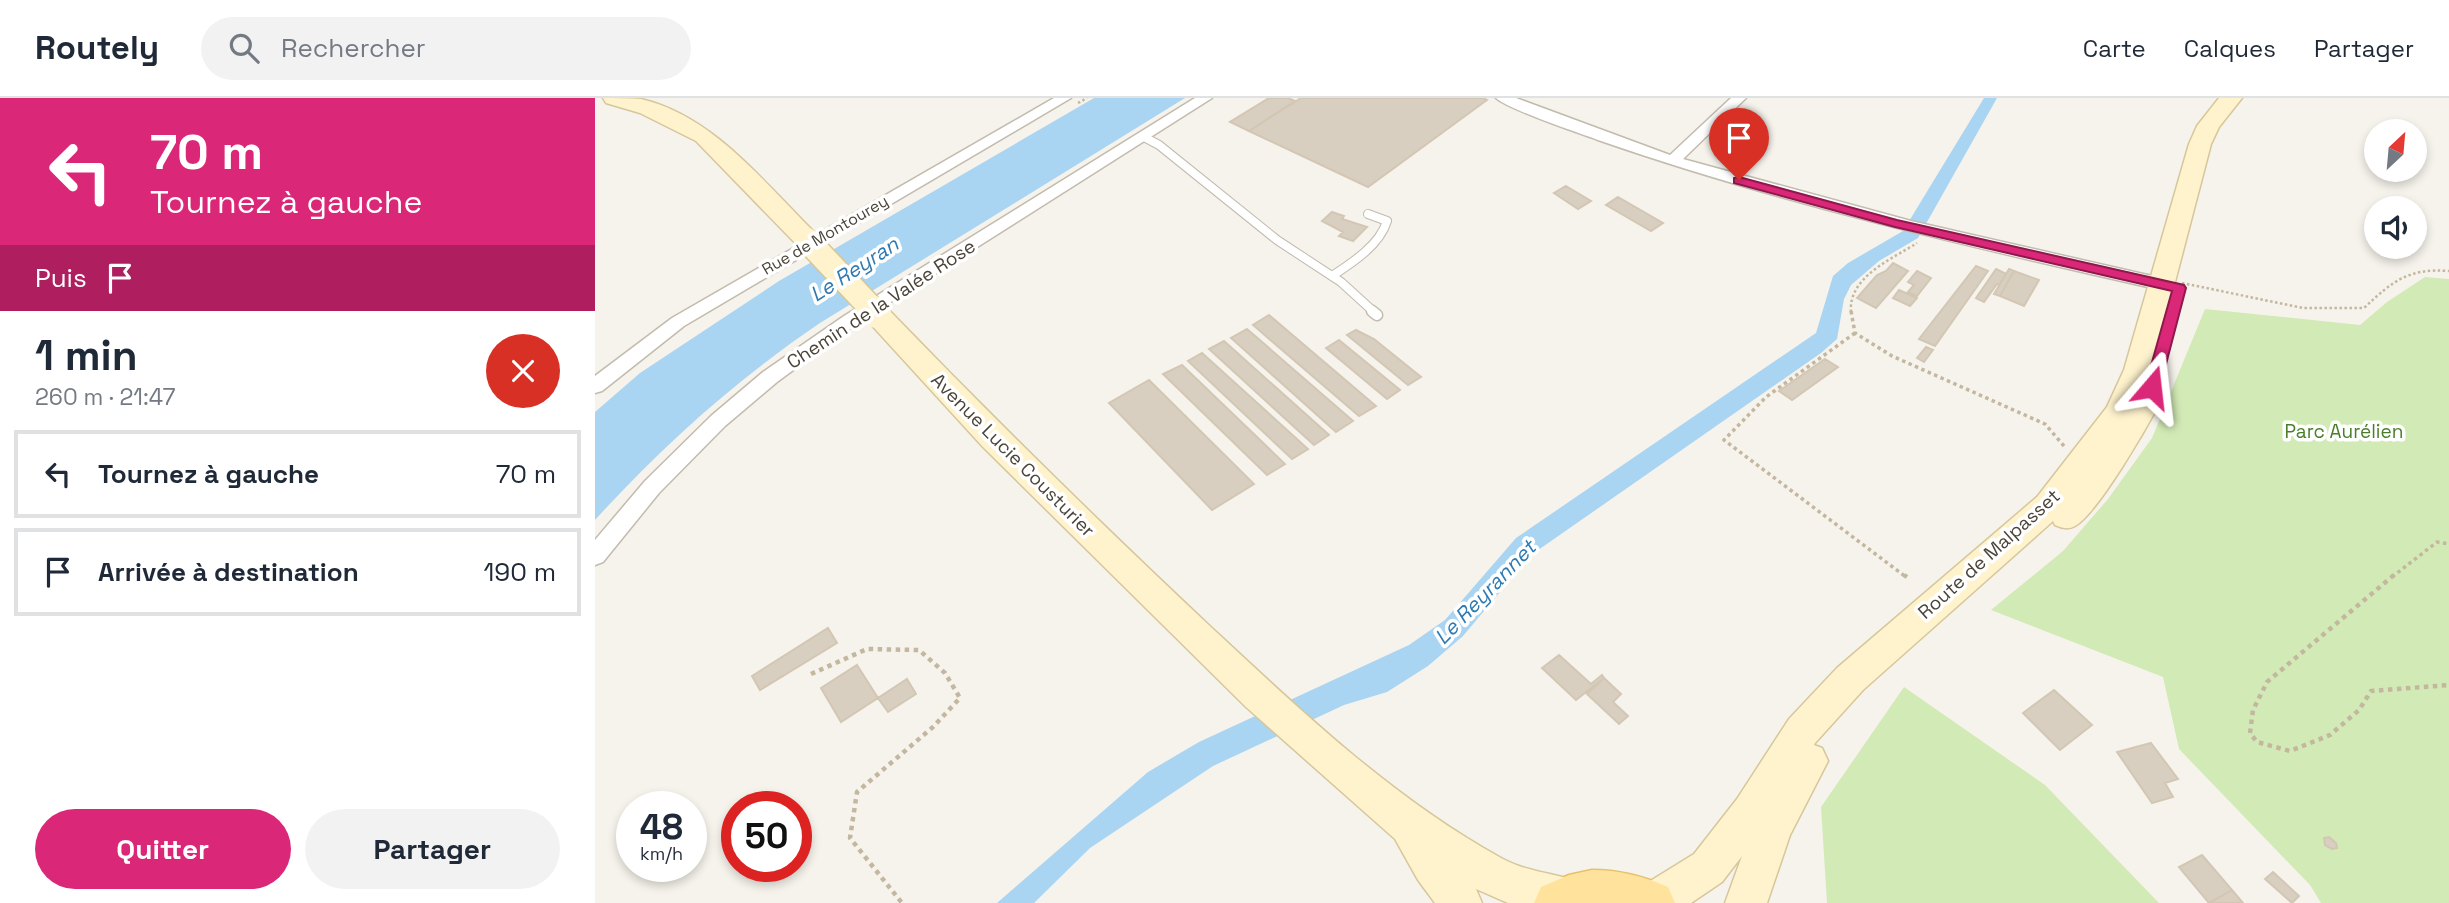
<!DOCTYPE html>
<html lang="fr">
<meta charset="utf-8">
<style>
:root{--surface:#fff;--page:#f2f2f3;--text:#1f2937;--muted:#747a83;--line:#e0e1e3;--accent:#db2777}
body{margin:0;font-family:"Space Grotesk",sans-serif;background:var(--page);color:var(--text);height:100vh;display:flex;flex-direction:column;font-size:26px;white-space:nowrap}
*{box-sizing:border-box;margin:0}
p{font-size:23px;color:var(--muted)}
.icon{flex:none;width:38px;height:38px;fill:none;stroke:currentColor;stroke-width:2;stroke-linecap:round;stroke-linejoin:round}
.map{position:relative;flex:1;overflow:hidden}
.details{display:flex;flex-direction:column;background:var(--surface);width:595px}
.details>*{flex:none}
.banner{background:#db2777;color:#fff;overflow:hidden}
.needle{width:46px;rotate:26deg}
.controls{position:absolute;left:1769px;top:21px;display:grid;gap:14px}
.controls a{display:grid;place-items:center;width:63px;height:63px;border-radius:50%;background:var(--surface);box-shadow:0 4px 10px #0003;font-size:35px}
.speed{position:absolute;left:21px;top:693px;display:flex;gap:14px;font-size:35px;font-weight:700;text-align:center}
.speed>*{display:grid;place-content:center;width:91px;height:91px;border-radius:50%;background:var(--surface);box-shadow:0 4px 10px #0003;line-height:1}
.speed small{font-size:18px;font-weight:400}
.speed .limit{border:10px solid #d22;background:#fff;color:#111}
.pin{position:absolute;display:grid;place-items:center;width:60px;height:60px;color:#fff;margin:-72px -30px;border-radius:50% 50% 50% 0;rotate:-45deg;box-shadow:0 0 7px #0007}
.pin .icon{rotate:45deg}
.me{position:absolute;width:77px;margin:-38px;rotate:17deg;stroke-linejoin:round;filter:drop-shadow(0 0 5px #0008)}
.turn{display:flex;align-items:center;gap:24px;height:147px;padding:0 35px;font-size:32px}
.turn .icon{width:91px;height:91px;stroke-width:2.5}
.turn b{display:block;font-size:49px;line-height:60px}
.then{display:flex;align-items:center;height:66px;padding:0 35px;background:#0003;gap:14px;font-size:26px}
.round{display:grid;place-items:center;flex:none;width:74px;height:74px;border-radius:37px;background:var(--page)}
.summary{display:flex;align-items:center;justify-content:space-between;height:119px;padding:0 35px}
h1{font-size:42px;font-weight:700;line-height:52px}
.action{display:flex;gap:14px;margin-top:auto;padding:14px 35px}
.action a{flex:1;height:80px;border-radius:42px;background:var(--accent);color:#fff;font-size:28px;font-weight:700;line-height:80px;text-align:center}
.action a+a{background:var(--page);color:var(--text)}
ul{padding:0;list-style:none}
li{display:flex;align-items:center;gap:21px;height:88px;margin:0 14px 10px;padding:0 21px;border:4px solid var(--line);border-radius:0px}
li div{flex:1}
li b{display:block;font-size:26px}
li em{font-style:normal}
header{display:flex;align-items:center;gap:42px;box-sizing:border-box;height:98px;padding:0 35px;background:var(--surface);border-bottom:2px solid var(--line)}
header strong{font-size:33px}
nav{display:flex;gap:38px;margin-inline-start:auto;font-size:24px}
.search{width:490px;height:63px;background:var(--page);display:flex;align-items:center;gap:18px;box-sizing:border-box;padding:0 24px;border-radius:38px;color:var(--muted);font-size:26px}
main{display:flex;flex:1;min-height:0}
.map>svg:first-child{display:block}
</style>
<header>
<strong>Routely</strong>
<div class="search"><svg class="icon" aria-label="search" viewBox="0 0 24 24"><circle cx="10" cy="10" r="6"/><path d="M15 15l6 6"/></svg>Rechercher</div>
<nav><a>Carte</a><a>Calques</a><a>Partager</a></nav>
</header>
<main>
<section class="details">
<div class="banner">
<div class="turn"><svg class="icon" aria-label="left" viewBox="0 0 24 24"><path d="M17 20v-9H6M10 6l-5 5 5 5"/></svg><div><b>70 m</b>Tournez à gauche</div></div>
<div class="then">Puis<svg class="icon" aria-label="arrive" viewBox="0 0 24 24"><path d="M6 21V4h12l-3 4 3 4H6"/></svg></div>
</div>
<div class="summary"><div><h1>1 min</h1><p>260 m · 21:47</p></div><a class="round" style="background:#d93025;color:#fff"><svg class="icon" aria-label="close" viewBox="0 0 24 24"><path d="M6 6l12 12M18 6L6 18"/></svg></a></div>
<ul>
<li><svg class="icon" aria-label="left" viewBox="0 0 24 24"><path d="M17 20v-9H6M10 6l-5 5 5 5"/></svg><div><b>Tournez à gauche</b></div><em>70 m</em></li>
<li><svg class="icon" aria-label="arrive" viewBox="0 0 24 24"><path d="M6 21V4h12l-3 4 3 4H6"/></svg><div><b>Arrivée à destination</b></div><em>190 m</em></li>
</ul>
<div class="action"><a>Quitter</a><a>Partager</a></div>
</section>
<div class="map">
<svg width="1854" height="805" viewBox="0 0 1854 805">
<rect width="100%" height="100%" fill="#f6f3ec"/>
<path fill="#d2eab5" d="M 1830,179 L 1854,181 L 1854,805 L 1726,805 L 1715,787 L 1584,651 L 1568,579 L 1396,512 L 1468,453 L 1513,401 L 1557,340 L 1610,211 L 1765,227 L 1792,204 Z
M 1309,589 L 1450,687 L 1564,805 L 1232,805 L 1226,709 Z"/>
<path fill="#a9d4f2" d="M 499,0 L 590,0 L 225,225 C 141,282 68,347 0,422 L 0,314 L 45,275 L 184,183 Z
M 1389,0 L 1402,0 L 1323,140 L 1284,163 L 1256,187 L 1249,201 L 1242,241 L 1226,255 L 936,457 L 868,538 L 833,568 L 792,594 L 749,607 L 618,668 L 495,750 L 439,805 L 402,805 L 553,674 L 604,644 L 814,547 L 850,522 L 921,440 L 1221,235 L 1238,178 L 1253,165 L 1308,133 Z"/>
<path fill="#d8cfc1" stroke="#d3c7b4" stroke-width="2" d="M 674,0 L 693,0 L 700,3 L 654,33 L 635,24 Z
M 706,0 L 888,0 L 892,2 L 773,89 L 654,33 Z
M 971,88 L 996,103 L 983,111 L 959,95 Z
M 1023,99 L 1068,125 L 1056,133 L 1011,107 Z
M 737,114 L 749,118 L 747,121 L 772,129 L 758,143 L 744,138 L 748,134 L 727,123 Z
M 1298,165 L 1313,173 L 1281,210 L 1262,200 L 1282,177 L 1291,173 Z
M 1381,168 L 1393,173 L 1340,248 L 1324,241 Z
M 1401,171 L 1411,176 L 1404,187 L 1402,186 L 1389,204 L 1381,200 Z
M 1414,171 L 1419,173 L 1405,198 L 1399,196 Z
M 1322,173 L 1336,180 L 1322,198 L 1313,194 L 1319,187 L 1313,184 Z
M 1419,173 L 1444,182 L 1429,208 L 1405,198 Z
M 1304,192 L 1322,200 L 1315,208 L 1298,200 Z
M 674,217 L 781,308 L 764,318 L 658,227 Z
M 652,231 L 758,323 L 741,334 L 636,240 Z
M 761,232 L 779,241 L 826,279 L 813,287 L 752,237 Z
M 744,242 L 805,292 L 792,301 L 731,250 Z
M 629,243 L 734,337 L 719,347 L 614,251 Z
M 1331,249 L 1338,252 L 1329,264 L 1322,260 Z
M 607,255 L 713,351 L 697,361 L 593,263 Z
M 1230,261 L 1243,269 L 1197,302 L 1184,293 Z
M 587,267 L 690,366 L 672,377 L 568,276 Z
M 554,282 L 659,386 L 617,412 L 514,305 Z
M 233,530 L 242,545 L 165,592 L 157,578 Z
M 964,557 L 996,586 L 1007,577 L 1009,580 L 981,602 L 947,570 Z
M 262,567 L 283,600 L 246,624 L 226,590 Z
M 1009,580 L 1026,596 L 1018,604 L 1033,618 L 1024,626 L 992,596 Z
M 312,581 L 321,596 L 293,614 L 283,600 Z
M 1459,592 L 1497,627 L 1465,652 L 1428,615 Z
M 1556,645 L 1583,681 L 1570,685 L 1578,699 L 1557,705 L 1522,654 Z
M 1734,739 L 1741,745 L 1742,750 L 1737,751 L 1730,747 L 1729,740 Z
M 1607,757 L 1637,792 L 1614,805 L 1584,769 Z
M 1678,774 L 1704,798 L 1697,805 L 1670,781 Z
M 1637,792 L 1648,805 L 1614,805 Z"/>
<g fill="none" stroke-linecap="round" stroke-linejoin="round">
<g stroke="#c2bbae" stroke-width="10">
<path id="lane-far1" d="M 549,39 L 564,47 L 682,142 L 746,184 L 779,214
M 737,178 C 757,165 785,147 792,123 L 773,116
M 1562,202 L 1580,207"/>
</g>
<g stroke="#c2bbae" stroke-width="13">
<path id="lane" d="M 777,213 L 782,217"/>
</g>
<g stroke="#c2bbae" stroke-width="3">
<path id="street" d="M 459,0 L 476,0 L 89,228 L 7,293 L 0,295 L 0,278 L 77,220 Z
M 600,0 L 617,0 L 261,226 L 182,284 L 130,328 L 64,395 L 8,464 L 0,467 L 0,442 L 50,383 L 116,318 L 168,274 L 249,218 Z
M 901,0 L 921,0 L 1075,57 L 1136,0 L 1151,0 L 1088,61 L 1316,123 L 1566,180 L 1575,186 L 1566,192 C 1376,149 1187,106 1003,42 C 984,35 912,11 901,0 Z"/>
</g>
<g stroke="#d6c79b" stroke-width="3">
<path id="secondary" d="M 8,0 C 20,0 34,0 46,1 C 119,18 170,86 221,136 L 225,142 L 221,148 L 212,150 L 203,148 L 101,43 L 45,15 L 11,5 Z
M 1624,0 L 1647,0 L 1624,29 L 1616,46 L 1557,272 L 1548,293 L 1561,296 L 1566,303 C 1552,329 1503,415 1480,428 C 1473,432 1467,430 1460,427 L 1458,423 L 1268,592 L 1220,645 L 1219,647 L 1227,650 L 1233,663 L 1195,737 L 1172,805 L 1130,805 L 1147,758 L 1127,784 L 1096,805 L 1038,805 L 1044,790 L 1099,756 L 1142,701 L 1194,621 L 1242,570 L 1442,399 L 1512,309 L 1529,272 L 1594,46 L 1602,28 Z
M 281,206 L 291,209 C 397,319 506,426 618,531 C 707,614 799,701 906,760 C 931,774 960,775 987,785 L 993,800 L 991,805 L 913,805 L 881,791 L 887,805 L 840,805 L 823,782 L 800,741 L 651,609 L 565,524 L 388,349 L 271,221 L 268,215 L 271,209 Z"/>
</g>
<g stroke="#e6c16a" stroke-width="3">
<path id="primary" d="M 997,772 C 1024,772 1048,778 1073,789 L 1080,805 L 939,805 L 946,789 L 974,777 Z"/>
</g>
<path stroke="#c4b79f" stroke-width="2.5" stroke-dasharray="2.5 2.5" stroke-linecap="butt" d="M 483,5 L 492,0
M 1587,185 L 1708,210 L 1769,210 C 1798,183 1813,170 1854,173
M 1256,214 C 1253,179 1297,161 1322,145"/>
<path stroke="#c4b79f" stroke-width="3.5" stroke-dasharray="3.5 3.5" stroke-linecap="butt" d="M 1256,213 L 1260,235 L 1297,258 L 1450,326 L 1469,348
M 1260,235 L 1171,299 L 1129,342 L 1311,479
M 1797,479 L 1842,444 L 1854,446"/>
<path stroke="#c4b79f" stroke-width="4.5" stroke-dasharray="4.5 4.5" stroke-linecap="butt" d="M 1309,477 L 1312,479
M 1799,477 L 1672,584 L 1658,612 L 1655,635 L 1662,644 L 1695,653 L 1735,637 L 1764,612 L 1776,593 L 1854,587
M 216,576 L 272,551 L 324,552 L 350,575 L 365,600 L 338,629 L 262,694 L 255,740 L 307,805"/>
<use href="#lane-far1" stroke="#fff" stroke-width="8"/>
<use href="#lane" stroke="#fff" stroke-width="10"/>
<use href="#street" fill="#fff" fill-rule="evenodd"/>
<use href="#secondary" fill="#fff3cd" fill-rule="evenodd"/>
<use href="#primary" fill="#ffe39c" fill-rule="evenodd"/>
<g stroke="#d6c79b" stroke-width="27" stroke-linecap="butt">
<path id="secondary-bridge-far1" d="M 212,142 L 280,214"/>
</g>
<g stroke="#d6c79b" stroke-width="33" stroke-linecap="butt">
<path id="secondary-bridge" d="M 279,213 L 281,215"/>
</g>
<use href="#secondary-bridge-far1" stroke="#fff3cd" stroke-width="24"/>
<use href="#secondary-bridge" stroke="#fff3cd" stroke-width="30"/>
</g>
<path fill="#db2777" stroke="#8e194d" stroke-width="2" d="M 1144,79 L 1302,122 L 1589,187 L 1591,190 L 1565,289 L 1557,294 L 1550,289 L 1577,193 L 1300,129 L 1139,85 L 1139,80 Z"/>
<g text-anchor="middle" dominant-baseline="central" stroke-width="7" stroke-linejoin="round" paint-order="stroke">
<g font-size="16" fill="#4b4439" stroke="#fff">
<text transform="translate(230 137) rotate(-30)">Rue de Montourey</text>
</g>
<g font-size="19" fill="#4b4439" stroke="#fff">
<text transform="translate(286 206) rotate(-33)">Chemin de la Valée Rose</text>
<text transform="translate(418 357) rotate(45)">Avenue Lucie Cousturier</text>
<text transform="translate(1394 456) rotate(-42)">Route de Malpasset</text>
</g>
<g font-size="19" fill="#4a7f2a" stroke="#fff">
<text x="1749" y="333">Parc Aurélien</text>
</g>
<g font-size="21" font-style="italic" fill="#2e7ab2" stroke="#fff">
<text transform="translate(259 171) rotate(-33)">Le Reyran</text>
<text transform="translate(890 494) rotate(-46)">Le Reyrannet</text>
</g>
</g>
</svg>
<div class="controls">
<a><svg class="needle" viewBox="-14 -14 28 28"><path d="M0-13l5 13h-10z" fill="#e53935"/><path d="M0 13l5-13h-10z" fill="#747a83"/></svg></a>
<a><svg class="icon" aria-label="sound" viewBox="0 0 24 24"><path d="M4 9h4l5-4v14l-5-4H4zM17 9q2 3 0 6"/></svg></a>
</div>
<div class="speed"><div>48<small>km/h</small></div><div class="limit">50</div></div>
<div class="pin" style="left:1144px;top:82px;background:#d93025"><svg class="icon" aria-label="arrive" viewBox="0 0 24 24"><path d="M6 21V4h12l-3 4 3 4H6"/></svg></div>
<svg class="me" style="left:1557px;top:289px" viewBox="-20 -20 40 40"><path d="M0-17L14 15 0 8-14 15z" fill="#db2777" stroke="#fff" stroke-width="4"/></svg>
</div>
</main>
